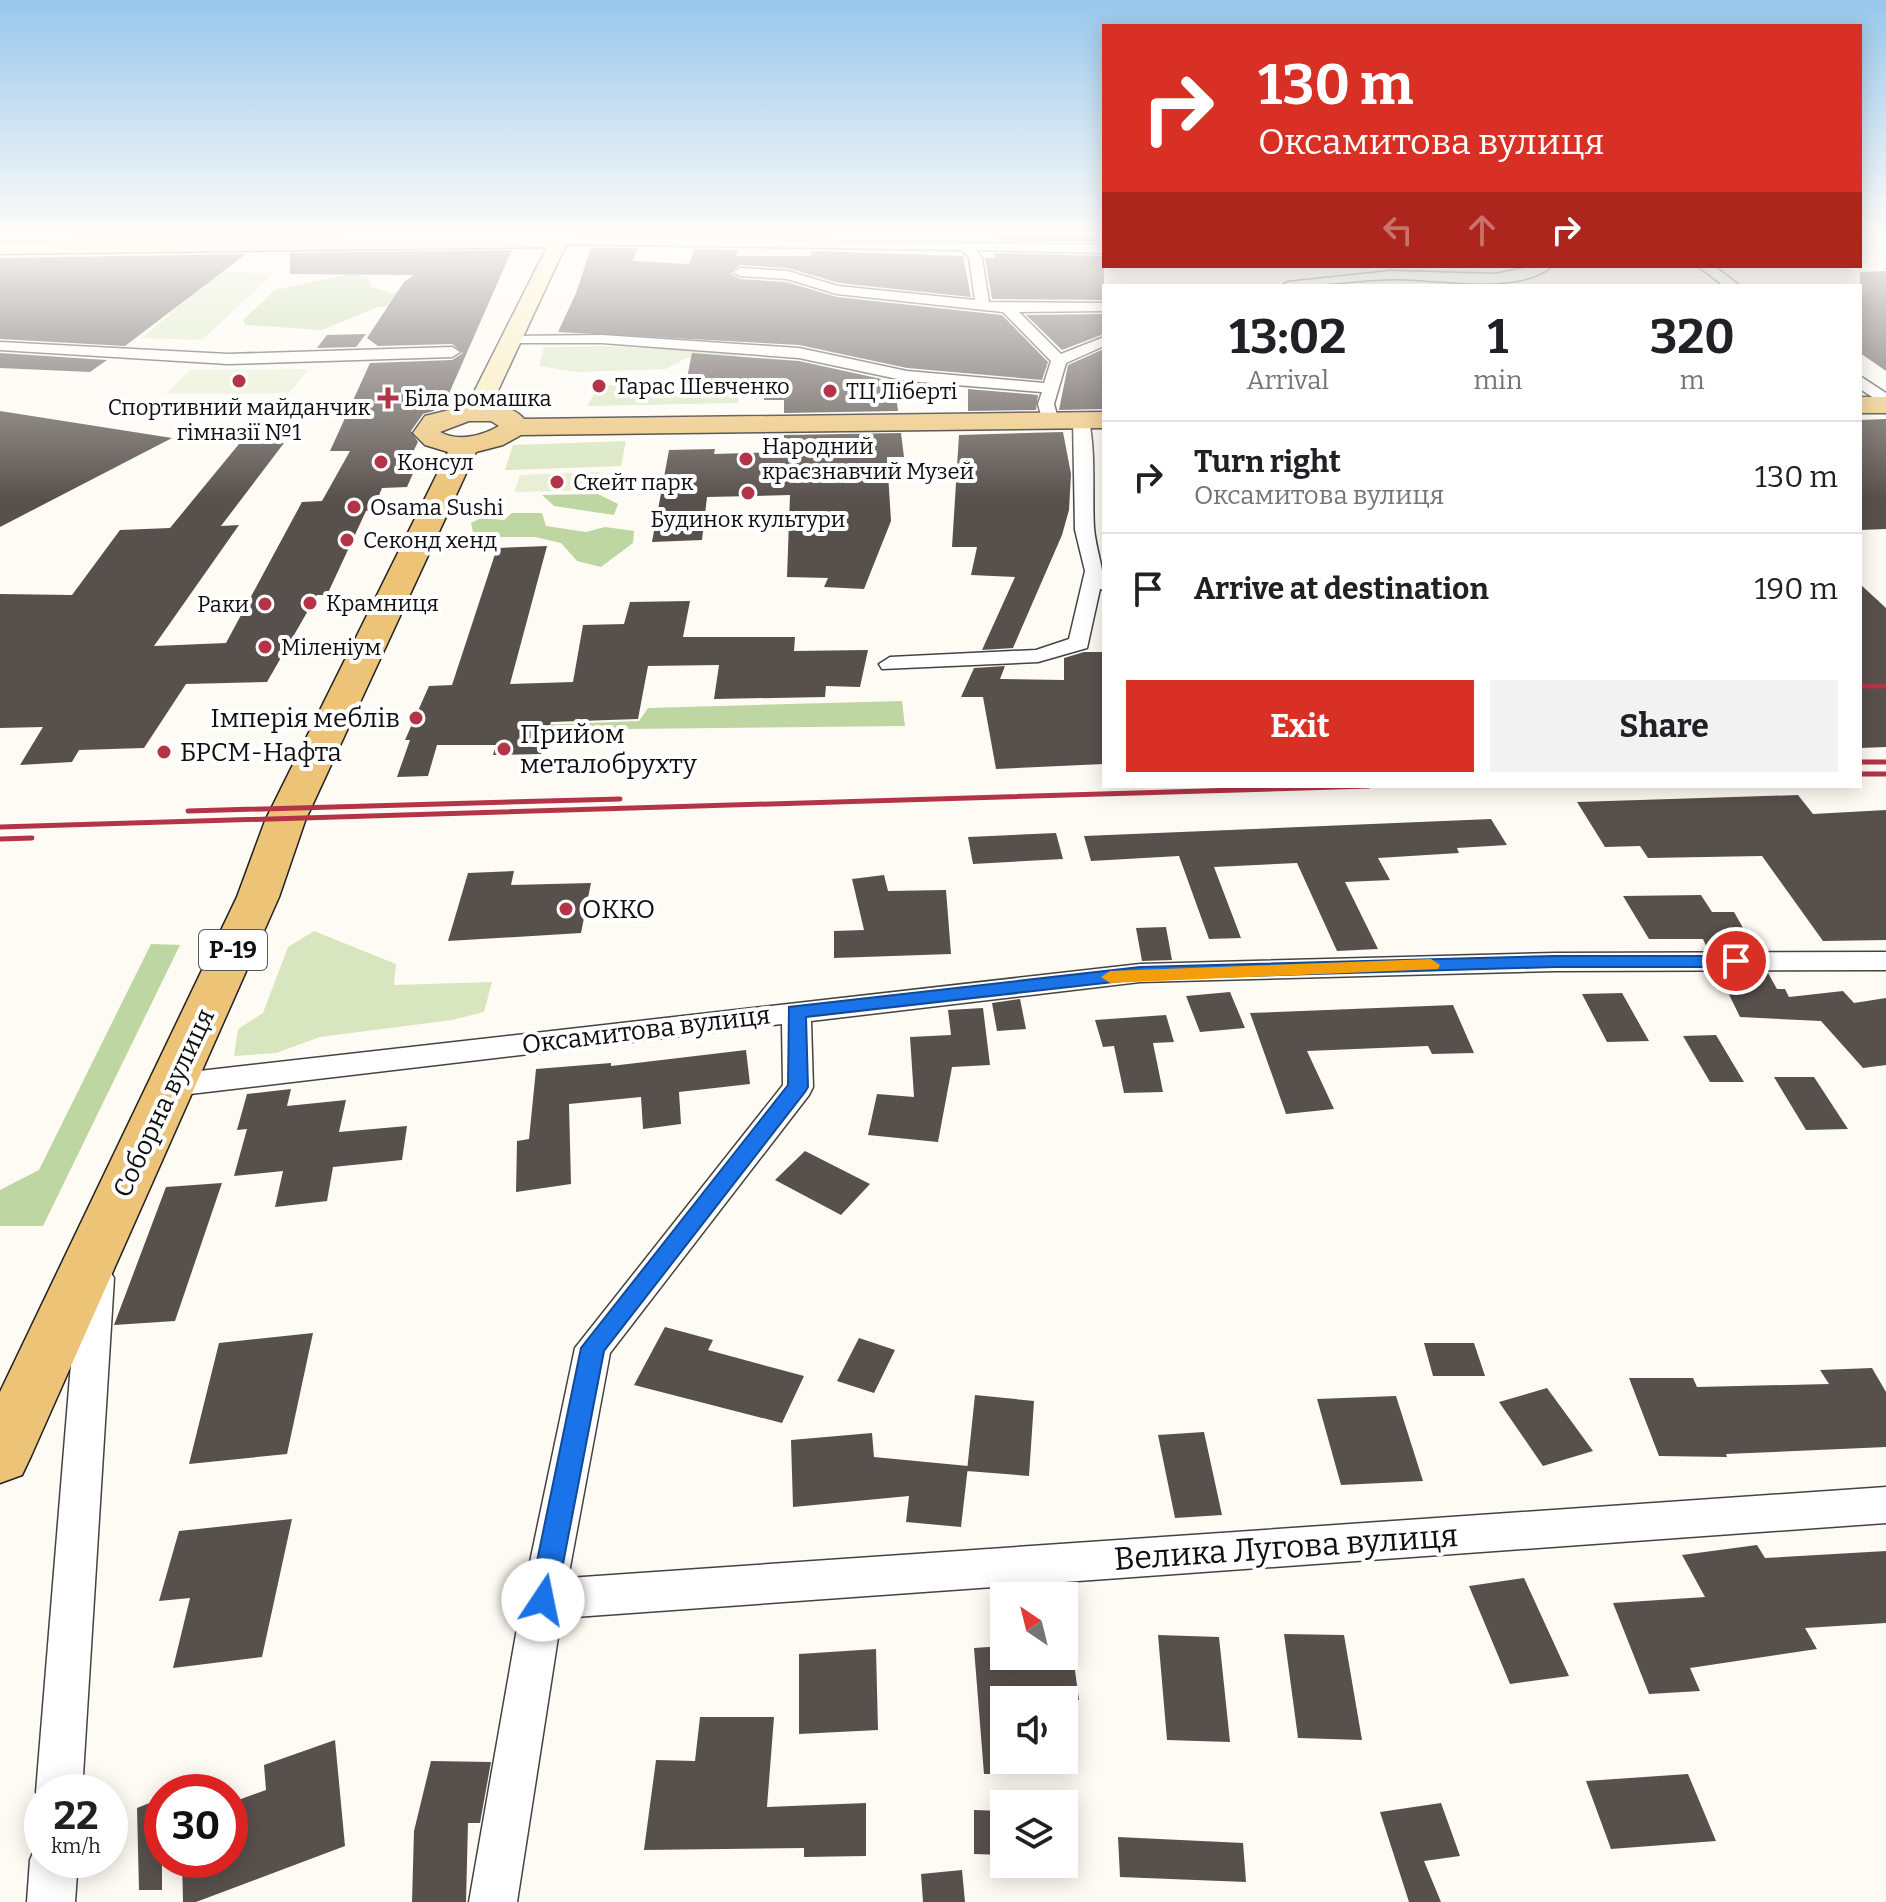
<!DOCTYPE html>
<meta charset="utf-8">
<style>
:root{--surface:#fff;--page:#f2f2f2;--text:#202124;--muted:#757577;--line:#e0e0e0;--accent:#d93025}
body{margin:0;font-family:Bitter,serif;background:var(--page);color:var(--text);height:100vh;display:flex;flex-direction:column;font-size:30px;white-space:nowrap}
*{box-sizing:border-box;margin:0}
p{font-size:26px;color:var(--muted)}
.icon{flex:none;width:44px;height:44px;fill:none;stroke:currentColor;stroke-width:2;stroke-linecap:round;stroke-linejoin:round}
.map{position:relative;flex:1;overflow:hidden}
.sheet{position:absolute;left:1102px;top:284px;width:760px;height:504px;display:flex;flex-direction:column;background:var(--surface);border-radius:0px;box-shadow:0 4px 20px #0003}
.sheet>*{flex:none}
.top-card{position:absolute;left:1102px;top:24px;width:760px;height:244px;border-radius:0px;box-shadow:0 4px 20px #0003;background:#d93025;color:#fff;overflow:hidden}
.needle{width:52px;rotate:325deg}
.controls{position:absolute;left:990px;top:1582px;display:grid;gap:16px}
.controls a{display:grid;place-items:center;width:88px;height:88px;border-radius:0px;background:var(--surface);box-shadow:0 4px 20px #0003;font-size:40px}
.speed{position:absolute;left:24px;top:1774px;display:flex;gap:16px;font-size:40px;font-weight:700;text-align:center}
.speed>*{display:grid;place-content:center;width:104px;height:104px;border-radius:50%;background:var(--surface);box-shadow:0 4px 20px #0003;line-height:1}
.speed small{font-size:20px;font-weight:400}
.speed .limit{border:12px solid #d22;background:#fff;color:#111}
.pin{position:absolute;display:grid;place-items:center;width:68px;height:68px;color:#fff;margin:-34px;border:4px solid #fff;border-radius:50%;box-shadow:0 2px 8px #0007}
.me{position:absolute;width:88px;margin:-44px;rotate:11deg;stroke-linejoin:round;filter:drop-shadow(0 0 6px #0008)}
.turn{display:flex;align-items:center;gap:28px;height:168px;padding:0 24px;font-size:36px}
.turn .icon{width:104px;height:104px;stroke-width:2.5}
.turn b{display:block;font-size:56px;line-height:68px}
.lanes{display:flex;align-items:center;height:76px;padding:0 24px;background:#0003;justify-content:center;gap:40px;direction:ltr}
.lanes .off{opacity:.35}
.eta{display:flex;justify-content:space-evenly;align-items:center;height:136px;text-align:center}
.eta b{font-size:48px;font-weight:700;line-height:56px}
.cta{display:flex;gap:16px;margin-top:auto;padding:16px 24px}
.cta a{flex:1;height:92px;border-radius:0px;background:var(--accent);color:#fff;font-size:32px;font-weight:700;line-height:92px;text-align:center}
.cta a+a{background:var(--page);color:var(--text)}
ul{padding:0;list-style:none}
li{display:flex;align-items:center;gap:24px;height:112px;padding:0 24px;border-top:2px solid var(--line)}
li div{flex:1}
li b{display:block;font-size:30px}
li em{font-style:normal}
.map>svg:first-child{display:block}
</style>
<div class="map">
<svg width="1886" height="1902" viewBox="0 0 1886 1902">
<rect width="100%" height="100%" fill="#fefbf4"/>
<path fill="#d8e6c0" d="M 218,272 L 274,273 L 202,340 L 142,338 Z
M 606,346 L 733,352 L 739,358 L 686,358 L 666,369 L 577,372 L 539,366 L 544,347 Z
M 673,380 L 681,394 L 738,394 L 738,403 L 587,406 L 599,386 Z
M 626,441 L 621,466 L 505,470 L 513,445 Z
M 314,931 L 396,964 L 394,985 L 492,982 L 484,1012 L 452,1020 L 320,1037 L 276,1053 L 234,1056 L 238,1029 L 263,1013 L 288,947 Z"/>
<path fill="#bed6a1" d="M 350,274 L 367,277 L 371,286 L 390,293 L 418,292 L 441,305 L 378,307 L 322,330 L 245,325 L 243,320 L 275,290 Z
M 598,494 L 618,504 L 614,515 L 554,506 L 542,495 Z
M 512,513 L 542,513 L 546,526 L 586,532 L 605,527 L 634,531 L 633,543 L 601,567 L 577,561 L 561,543 L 535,537 L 474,537 L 471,523 L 481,518 L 504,520 Z
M 902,701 L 905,726 L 535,730 L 537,725 L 639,721 L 648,708 Z
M 151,944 L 180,945 L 43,1226 L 0,1226 L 0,1190 L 39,1170 Z"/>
<path fill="#e7eed1" d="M 309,369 L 289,393 L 166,394 L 190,370 Z
M 600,472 L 596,490 L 514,492 L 520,475 Z"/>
<path fill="#58504d" d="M 995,234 L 1100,234 L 1100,242 L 995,240 Z
M 591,248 L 638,248 L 633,261 L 689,264 L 694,249 L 738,250 L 736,256 L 811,256 L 812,251 L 963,256 L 971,297 L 839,283 L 788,268 L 740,265 L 730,273 L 740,279 L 786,282 L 837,297 L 1002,315 L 1048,362 L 1042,380 L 907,368 L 799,345 L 558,332 L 576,293 Z
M 512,250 L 447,398 L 441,398 L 434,411 L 423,414 L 411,431 L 418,442 L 409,460 L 419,460 L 407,487 L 382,488 L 373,510 L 366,511 L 327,595 L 317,595 L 267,682 L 186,684 L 144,748 L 79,750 L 72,762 L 20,765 L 43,727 L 0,728 L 0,594 L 72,595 L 120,530 L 170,528 L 239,444 L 284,443 L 221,526 L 239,525 L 154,646 L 226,643 L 302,502 L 322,501 L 350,451 L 330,451 L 370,363 L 452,360 L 463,353 L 452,344 L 378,346 L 367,338 L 404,282 L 414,275 L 290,274 L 290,253 Z
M 995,253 L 1104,256 L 1104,300 L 992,299 L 985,258 L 995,258 Z
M 246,254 L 125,346 L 0,339 L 0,258 Z
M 1886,271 L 1886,371 L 1860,353 L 1860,272 Z
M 1104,314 L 1104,334 L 1062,350 L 1026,315 Z
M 366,334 L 356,347 L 317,348 L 327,335 Z
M 1104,349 L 1104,409 L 1059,410 L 1068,365 Z
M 0,353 L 107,360 L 90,372 L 0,368 Z
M 692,353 L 799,361 L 900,383 L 895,386 L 898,411 L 784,413 L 784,400 L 764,400 L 764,391 L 684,393 Z
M 968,389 L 1038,395 L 1036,410 L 968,411 Z
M 0,411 L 172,438 L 0,527 Z
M 1886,419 L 1886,529 L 1860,530 L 1860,420 Z
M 1063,432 L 1071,474 L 1069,510 L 1062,535 L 1013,648 L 982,650 L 1015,577 L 971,575 L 977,547 L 952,547 L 959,435 Z
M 901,433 L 904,457 L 887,457 L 891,521 L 864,589 L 824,587 L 828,578 L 787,577 L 790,495 L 707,497 L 702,540 L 652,542 L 669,450 L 715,449 L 714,454 L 785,452 L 784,435 Z
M 547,546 L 510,684 L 573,682 L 583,625 L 624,624 L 630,602 L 690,601 L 683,637 L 795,637 L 794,651 L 868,650 L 860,687 L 826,686 L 825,697 L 714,699 L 719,665 L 648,666 L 638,719 L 551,722 L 541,754 L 493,755 L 496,745 L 437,745 L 428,776 L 397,777 L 410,740 L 405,740 L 429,686 L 452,685 L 497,548 Z
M 1860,584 L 1886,608 L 1886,747 L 1860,748 Z
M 1084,652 L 1104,652 L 1104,764 L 996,769 L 983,697 L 961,697 L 974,668 L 1005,666 L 1000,679 L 1064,680 L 1064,658 Z
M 1798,795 L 1813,814 L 1886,810 L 1886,940 L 1823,941 L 1762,856 L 1648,858 L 1640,846 L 1605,847 L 1577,802 Z
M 1491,819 L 1507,845 L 1457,848 L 1459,853 L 1378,858 L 1390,880 L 1345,882 L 1378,949 L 1337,951 L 1297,863 L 1214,867 L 1241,938 L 1209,939 L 1179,856 L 1091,861 L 1084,836 Z
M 1056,833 L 1063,859 L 973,864 L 968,837 Z
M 514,871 L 511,885 L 591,883 L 581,933 L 448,941 L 468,873 Z
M 884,875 L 888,891 L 946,890 L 951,954 L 834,958 L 834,931 L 864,930 L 852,879 Z
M 1701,895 L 1712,912 L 1734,912 L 1755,949 L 1708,950 L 1703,939 L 1649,939 L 1623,896 Z
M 1166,927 L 1172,960 L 1142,961 L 1136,928 Z
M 1768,973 L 1777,989 L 1785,989 L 1789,997 L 1843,991 L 1854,1003 L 1886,998 L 1886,1065 L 1863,1068 L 1821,1021 L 1740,1017 L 1719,974 Z
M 1230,992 L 1245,1028 L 1200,1032 L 1186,996 Z
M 1622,993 L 1649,1041 L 1607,1042 L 1582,994 Z
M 1020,999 L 1026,1029 L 997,1031 L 992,1003 Z
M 1453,1005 L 1474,1053 L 1432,1054 L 1428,1046 L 1307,1051 L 1334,1109 L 1286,1114 L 1250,1013 Z
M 983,1008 L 990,1065 L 952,1067 L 938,1142 L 868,1135 L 877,1094 L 914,1097 L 910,1037 L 951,1035 L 948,1010 Z
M 1166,1015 L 1174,1042 L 1153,1043 L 1163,1092 L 1124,1093 L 1114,1046 L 1103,1047 L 1095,1020 Z
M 1716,1035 L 1744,1082 L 1710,1082 L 1683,1036 Z
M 746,1050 L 750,1084 L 679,1092 L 681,1124 L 643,1129 L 641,1097 L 569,1104 L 571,1184 L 516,1192 L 517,1141 L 529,1139 L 536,1069 L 611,1063 L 611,1066 Z
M 1774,1077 L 1814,1077 L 1848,1129 L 1806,1130 Z
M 291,1089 L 287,1106 L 346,1100 L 339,1132 L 407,1126 L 402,1160 L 333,1167 L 327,1201 L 275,1207 L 283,1171 L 234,1176 L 247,1129 L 237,1130 L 247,1094 Z
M 805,1151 L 870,1184 L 841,1215 L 775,1180 Z
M 222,1183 L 175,1321 L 114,1325 L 166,1187 Z
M 665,1327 L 713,1340 L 708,1350 L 804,1376 L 782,1423 L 634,1385 Z
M 313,1333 L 287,1454 L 189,1464 L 219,1343 Z
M 859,1338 L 895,1350 L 874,1393 L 837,1381 Z
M 1424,1343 L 1474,1343 L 1485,1376 L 1433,1376 Z
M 1872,1368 L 1886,1392 L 1886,1447 L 1726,1454 L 1727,1457 L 1659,1456 L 1629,1378 L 1693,1378 L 1697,1387 L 1829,1384 L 1820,1370 Z
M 1547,1388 L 1593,1451 L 1543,1466 L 1499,1402 Z
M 975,1395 L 1034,1401 L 1029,1476 L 967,1471 Z
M 1396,1396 L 1423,1481 L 1341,1485 L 1317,1399 Z
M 1204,1432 L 1222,1515 L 1175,1518 L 1158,1435 Z
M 872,1433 L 874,1457 L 968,1466 L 961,1527 L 906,1522 L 909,1496 L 793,1507 L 791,1440 Z
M 292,1519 L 262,1657 L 173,1668 L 190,1598 L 159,1601 L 179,1531 Z
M 1757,1545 L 1765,1558 L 1886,1551 L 1886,1623 L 1805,1628 L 1817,1649 L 1690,1668 L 1700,1691 L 1649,1694 L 1613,1603 L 1705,1597 L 1682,1555 Z
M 1524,1578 L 1569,1676 L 1510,1684 L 1469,1586 Z
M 1284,1634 L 1344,1635 L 1362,1740 L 1298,1738 Z
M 1158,1635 L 1219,1637 L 1230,1742 L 1167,1740 Z
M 1004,1646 L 1004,1656 L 1073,1656 L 1079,1700 L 1004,1700 L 1004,1774 L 984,1774 L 974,1648 Z
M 876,1649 L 878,1730 L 799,1734 L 799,1654 Z
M 700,1717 L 774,1717 L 767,1807 L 866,1803 L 866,1856 L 804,1857 L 804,1848 L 644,1850 L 656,1760 L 695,1761 Z
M 335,1740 L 345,1846 L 196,1902 L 183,1902 L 182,1860 L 230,1860 L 230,1803 L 266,1790 L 264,1765 Z
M 431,1761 L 491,1762 L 480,1823 L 468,1823 L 466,1902 L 412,1902 L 414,1831 Z
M 1688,1774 L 1716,1841 L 1611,1849 L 1586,1781 Z
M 162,1798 L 162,1890 L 139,1890 L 137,1808 Z
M 1441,1803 L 1460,1856 L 1424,1861 L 1441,1902 L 1409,1902 L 1380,1812 Z
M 974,1810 L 1004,1811 L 1004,1855 L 974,1854 Z
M 1118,1837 L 1243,1843 L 1246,1882 L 1120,1877 Z
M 962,1870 L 965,1902 L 923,1902 L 921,1874 Z"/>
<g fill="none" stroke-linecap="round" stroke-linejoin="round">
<g stroke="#434343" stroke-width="3">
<path id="minor" d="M 559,237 L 1104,245 L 1104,253 L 976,250 L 982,258 L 989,302 L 1104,303 L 1104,311 L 1019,312 L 1061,354 L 1104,337 L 1104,346 L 1066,363 L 1054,404 L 1058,419 L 1050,424 L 1042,419 L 1038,404 L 1042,392 L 907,381 L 799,358 L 602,343 L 508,343 L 508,337 L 513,336 L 602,335 L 799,348 L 907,371 L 1044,383 L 1051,361 L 1003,312 L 837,294 L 787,279 L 740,276 L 733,272 L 740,268 L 788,271 L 838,286 L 975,300 L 969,258 L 962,250 L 554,244 L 553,241 Z
M 1534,266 L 1552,266 C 1517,296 1437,278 1393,279 C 1356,280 1319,286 1281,286 L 1288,282 L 1390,271 L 1495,274 Z
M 1698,266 L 1714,266 L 1740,286 L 1724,286 Z
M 0,342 L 228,354 L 452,347 L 460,352 L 452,357 L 228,364 L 0,350 Z
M 1860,376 L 1886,393 L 1886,406 L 1860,389 Z
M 1081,415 L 1089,420 C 1096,456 1092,492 1094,528 C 1096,550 1104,568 1104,590 L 1100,589 L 1087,648 L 1038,662 L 882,669 L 879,664 L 890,657 L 1036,650 L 1069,639 L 1085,571 L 1075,530 L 1073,420 Z
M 1886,952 L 1886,970 L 1555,971 L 1140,982 L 811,1021 L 813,1087 L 809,1095 L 610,1353 L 568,1578 L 1886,1487 L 1886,1523 L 561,1618 L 517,1902 L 469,1902 L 522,1600 L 575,1348 L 783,1085 L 782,1024 L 173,1096 L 162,1093 L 158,1085 L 162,1077 L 173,1074 L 1140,964 L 1555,953 Z
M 96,1264 L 108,1268 L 114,1278 L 82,1792 L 42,1792 L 42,1807 L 36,1792 L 78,1278 L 84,1268 Z
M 42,1841 L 42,1860 L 78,1860 L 75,1902 L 27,1902 L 30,1860 L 37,1843 Z"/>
</g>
<g stroke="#323232" stroke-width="3">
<path id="secondary" d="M 571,234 L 488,412 L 476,419 L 464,412 L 547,247 L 0,254 L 0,242 Z"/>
</g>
<g stroke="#212121" stroke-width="3">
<path id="primary" d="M 1860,397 L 1886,397 L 1886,413 L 1860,413 Z
M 469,405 C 487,405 512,404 524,419 L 1104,412 L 1104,428 L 521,435 L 503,445 L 476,452 L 305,821 L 279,897 L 31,1456 L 22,1475 L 0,1483 L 0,1392 L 237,897 L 265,821 L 448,452 L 425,445 L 413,433 L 425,416 ZM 469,421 L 491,421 L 499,426 C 482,436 458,442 440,432 Z"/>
</g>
<use href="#minor" fill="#fff" fill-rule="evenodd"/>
<use href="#secondary" fill="#f8eab6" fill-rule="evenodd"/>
<use href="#primary" fill="#ecc377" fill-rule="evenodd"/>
<path stroke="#b43447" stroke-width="5" d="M 1860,686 L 1886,686
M 1860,762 L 1886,762
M 1860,774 L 1886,774
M 188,811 L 620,799
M 0,827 L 1369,786
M 0,839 L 32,838"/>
</g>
<linearGradient id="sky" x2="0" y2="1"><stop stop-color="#97c7ec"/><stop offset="0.47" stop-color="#fffdfa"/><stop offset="1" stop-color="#fffdfa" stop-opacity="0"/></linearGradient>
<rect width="1886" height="500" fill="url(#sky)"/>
<path fill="#1a73e8" stroke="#114b97" stroke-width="2" d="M 1555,956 L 1736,956 L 1745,961 L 1736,967 L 1555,967 L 1140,979 L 806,1017 L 808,1087 L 805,1092 L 604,1351 L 556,1600 L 552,1609 L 543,1612 L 533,1609 L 529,1600 L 581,1348 L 788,1085 L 789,1007 L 1140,967 Z"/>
<path fill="#f59e0b" d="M 1431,959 L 1440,965 L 1438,969 L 1110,983 L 1101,977 L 1110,971 Z"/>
<g fill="#b43447" stroke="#fff" stroke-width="3">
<circle cx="239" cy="381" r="8"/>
<circle cx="599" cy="386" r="8"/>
<circle cx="830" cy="391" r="8"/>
<path d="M384 386h8v8h8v8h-8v8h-8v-8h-8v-8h8z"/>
<circle cx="746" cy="459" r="8"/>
<circle cx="381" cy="462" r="8"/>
<circle cx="557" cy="482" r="8"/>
<circle cx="748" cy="493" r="8"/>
<circle cx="354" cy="507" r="8"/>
<circle cx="347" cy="540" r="8"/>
<circle cx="310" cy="603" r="8"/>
<circle cx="265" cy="604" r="8"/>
<circle cx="265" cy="647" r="8"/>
<circle cx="416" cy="718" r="8"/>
<circle cx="504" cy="749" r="8"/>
<circle cx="164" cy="752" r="8"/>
<circle cx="566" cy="909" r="8"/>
</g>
<g text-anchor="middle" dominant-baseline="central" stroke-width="8" stroke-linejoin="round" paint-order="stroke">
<g font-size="22" fill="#101010" stroke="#fff" text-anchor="start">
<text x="615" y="386">Тарас Шевченко</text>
<text x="846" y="391">ТЦ Ліберті</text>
<text x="404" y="398">Біла ромашка</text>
<text x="239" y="407" text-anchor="middle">Спортивний майданчик<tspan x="239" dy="25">гімназії №1</tspan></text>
<text x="762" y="446">Народний<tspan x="762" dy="25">краєзнавчий Музей</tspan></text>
<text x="397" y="462">Консул</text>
<text x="573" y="482">Скейт парк</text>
<text x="370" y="507">Osama Sushi</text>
<text x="748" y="519" text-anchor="middle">Будинок культури</text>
<text x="363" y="540">Секонд хенд</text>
<text x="326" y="603">Крамниця</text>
<text x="249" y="604" text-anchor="end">Раки</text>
<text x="281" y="647">Міленіум</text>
</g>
<rect fill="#fff" stroke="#585858" stroke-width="2" x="199" y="930" width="68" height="40" rx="6"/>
<g font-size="24" font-weight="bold" fill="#101010">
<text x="233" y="950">Р-19</text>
</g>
<g font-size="26" fill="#101010" stroke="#fff" text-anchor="start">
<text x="400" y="718" text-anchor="end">Імперія меблів</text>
<text x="520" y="734">Прийом<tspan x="520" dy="30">металобрухту</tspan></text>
<text x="180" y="752">БРСМ-Нафта</text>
<text x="582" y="909">ОККО</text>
</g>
<g font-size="26" fill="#101010" stroke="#fff">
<text transform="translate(646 1030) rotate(-7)">Оксамитова вулиця</text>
<text transform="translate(164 1103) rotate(-65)">Соборна вулиця</text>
</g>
<g font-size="32" fill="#101010" stroke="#fff">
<text transform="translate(1286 1547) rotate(-4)">Велика Лугова вулиця</text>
</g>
</g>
</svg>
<div class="controls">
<a><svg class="needle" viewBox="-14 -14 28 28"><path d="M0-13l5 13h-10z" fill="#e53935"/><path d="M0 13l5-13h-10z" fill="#757577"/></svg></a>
<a><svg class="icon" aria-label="sound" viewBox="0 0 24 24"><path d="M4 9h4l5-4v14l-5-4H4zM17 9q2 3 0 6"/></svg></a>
<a><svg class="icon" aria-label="layers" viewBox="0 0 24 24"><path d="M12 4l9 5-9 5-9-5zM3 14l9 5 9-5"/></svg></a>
</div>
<div class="speed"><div>22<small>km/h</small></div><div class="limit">30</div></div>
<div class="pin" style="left:1736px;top:961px;background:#d93025"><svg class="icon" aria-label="arrive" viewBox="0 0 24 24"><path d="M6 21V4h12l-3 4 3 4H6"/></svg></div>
<svg class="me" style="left:543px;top:1600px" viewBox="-20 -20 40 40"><circle r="19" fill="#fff"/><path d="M0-13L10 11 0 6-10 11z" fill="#1a73e8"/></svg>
<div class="top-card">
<div class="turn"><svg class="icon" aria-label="right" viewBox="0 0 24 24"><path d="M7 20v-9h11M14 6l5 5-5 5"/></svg><div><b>130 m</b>Оксамитова вулиця</div></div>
<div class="lanes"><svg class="icon off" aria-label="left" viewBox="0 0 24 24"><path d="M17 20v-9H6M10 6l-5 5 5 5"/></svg><svg class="icon off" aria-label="ahead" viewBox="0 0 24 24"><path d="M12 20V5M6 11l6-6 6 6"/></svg><svg class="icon" aria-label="right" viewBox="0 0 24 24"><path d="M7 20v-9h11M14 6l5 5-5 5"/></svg></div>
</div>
<section class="sheet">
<div class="eta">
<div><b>13:02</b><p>Arrival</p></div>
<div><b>1</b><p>min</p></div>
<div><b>320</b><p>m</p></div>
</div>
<ul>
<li><svg class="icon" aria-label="right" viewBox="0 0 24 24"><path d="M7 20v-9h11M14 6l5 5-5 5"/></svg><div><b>Turn right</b><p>Оксамитова вулиця</p></div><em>130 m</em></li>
<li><svg class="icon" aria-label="arrive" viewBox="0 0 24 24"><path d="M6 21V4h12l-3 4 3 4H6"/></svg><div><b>Arrive at destination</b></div><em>190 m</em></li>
</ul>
<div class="cta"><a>Exit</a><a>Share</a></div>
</section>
</div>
